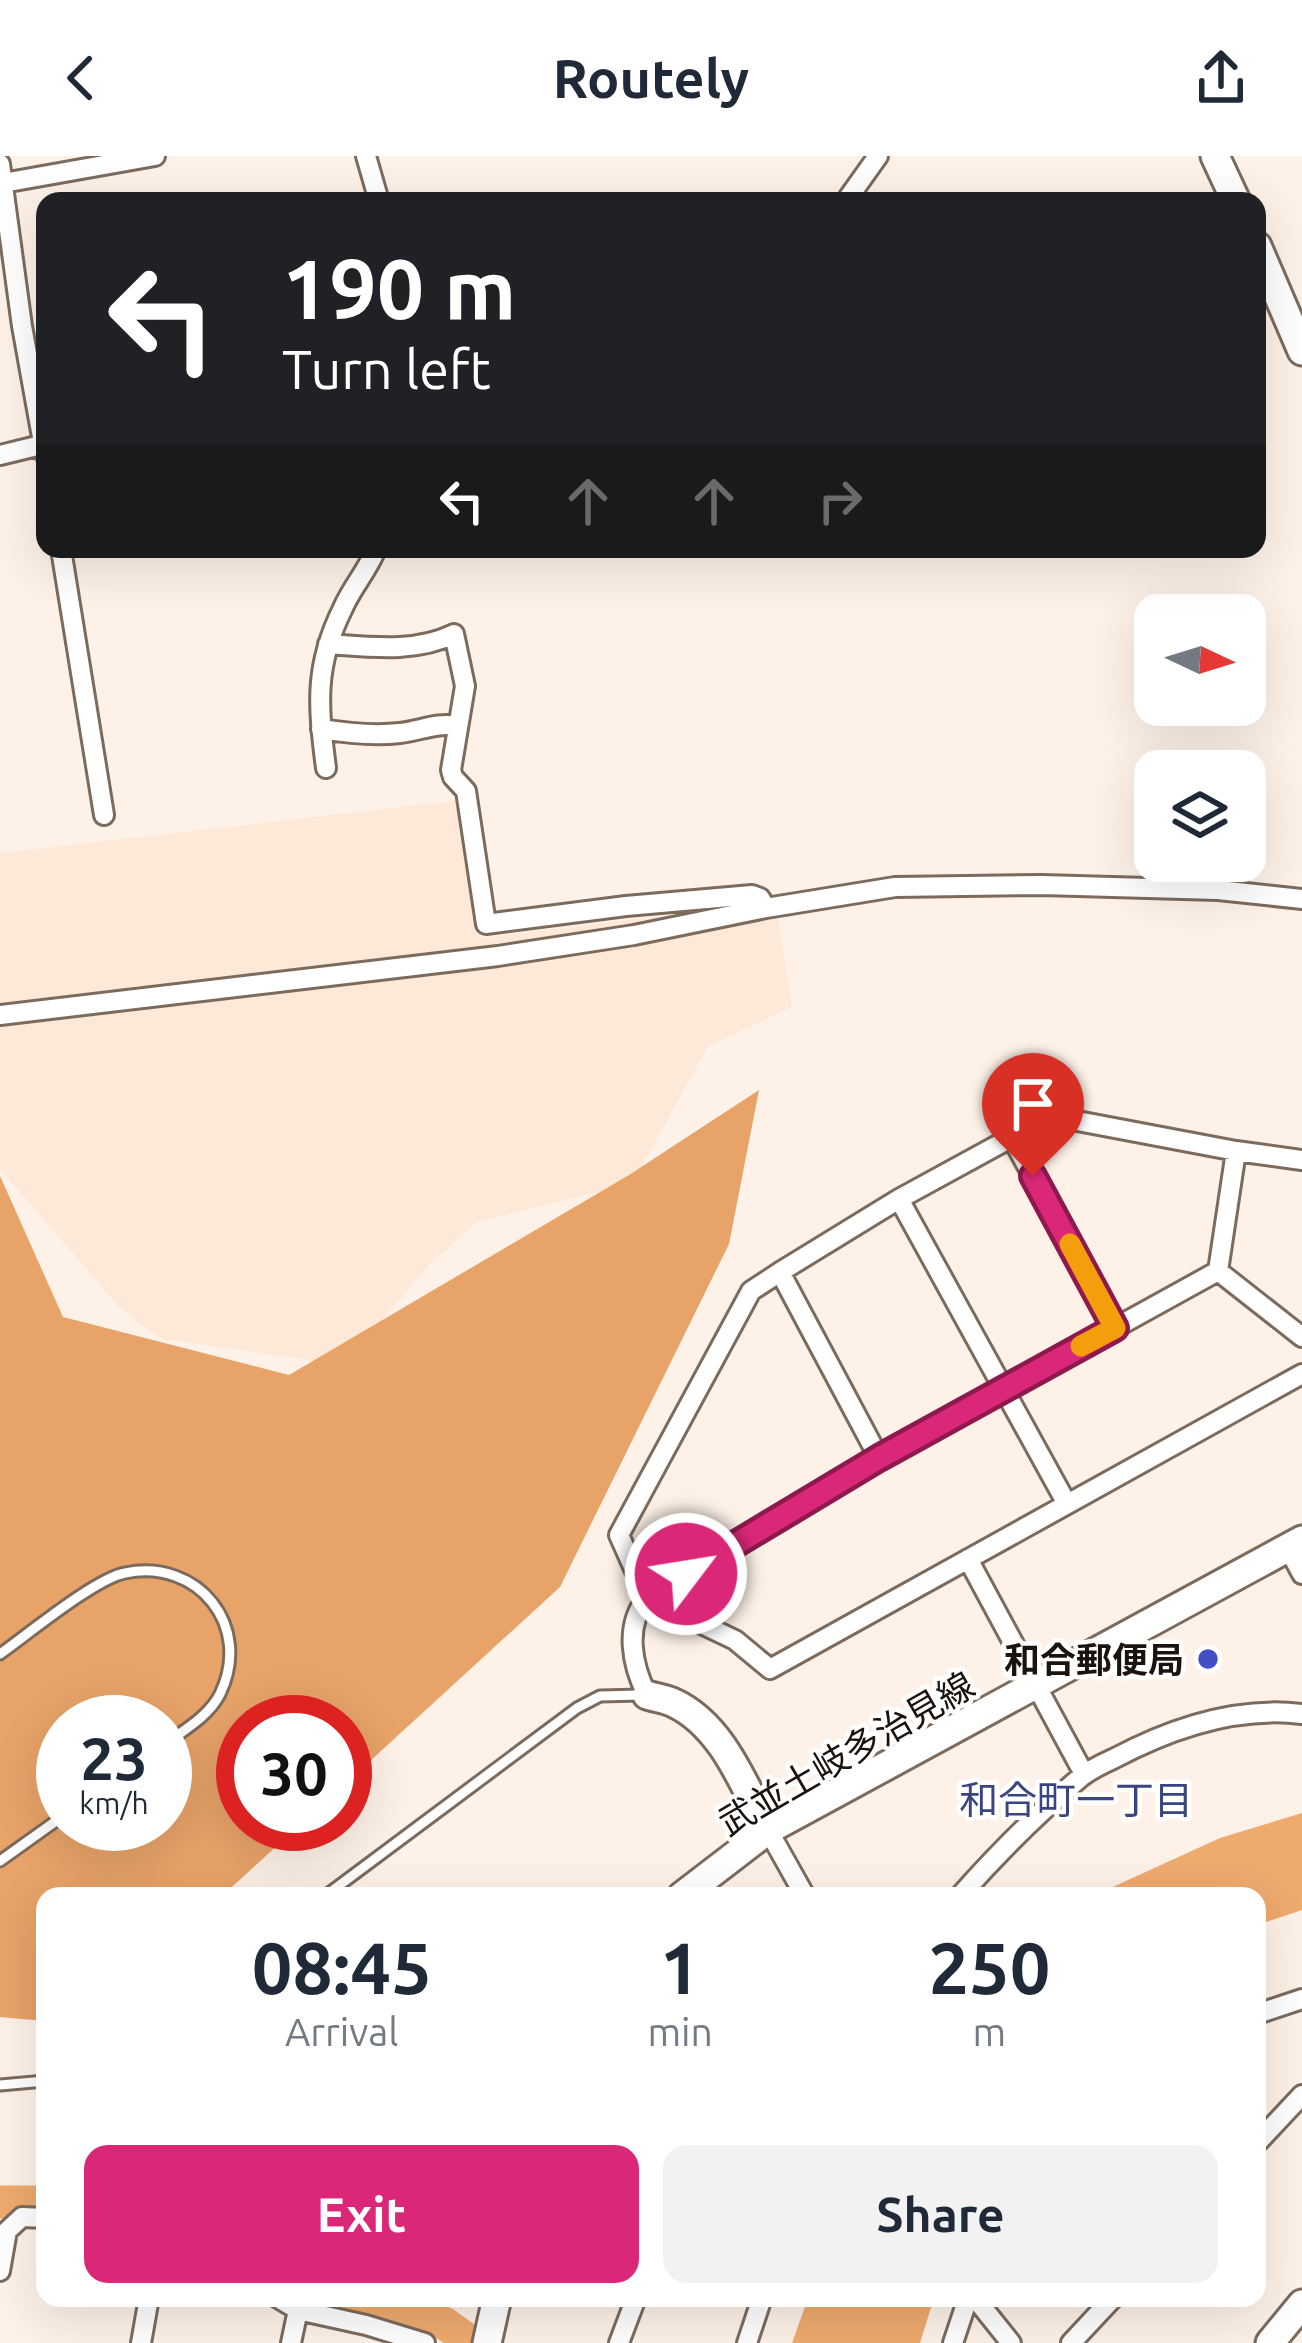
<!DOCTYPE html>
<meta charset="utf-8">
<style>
:root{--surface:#fff;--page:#f2f2f3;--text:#1f2937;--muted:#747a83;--accent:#db2777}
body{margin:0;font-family:Ubuntu,"Noto Sans JP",sans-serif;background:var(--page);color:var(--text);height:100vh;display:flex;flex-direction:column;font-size:45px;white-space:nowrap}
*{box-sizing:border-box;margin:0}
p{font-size:39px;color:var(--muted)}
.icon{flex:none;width:66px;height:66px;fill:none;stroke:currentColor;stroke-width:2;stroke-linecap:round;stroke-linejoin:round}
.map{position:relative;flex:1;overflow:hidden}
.details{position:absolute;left:36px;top:1731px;width:1230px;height:420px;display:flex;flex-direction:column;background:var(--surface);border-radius:24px;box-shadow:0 12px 48px #0002}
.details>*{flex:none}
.hud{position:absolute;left:36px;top:36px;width:1230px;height:366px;border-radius:24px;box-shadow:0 12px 48px #0002;background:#202124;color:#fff;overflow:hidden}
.needle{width:78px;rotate:94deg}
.buttons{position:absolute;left:1134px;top:438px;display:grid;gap:24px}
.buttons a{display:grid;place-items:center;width:132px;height:132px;border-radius:24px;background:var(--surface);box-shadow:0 12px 48px #0002;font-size:60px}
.speed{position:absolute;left:36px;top:1539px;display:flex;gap:24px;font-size:60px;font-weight:700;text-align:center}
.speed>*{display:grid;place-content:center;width:156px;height:156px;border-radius:50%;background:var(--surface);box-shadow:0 12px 48px #0002;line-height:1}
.speed small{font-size:30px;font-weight:400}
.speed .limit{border:18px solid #d22;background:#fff;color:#111}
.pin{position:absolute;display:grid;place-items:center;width:102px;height:102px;color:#fff;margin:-123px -51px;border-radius:50% 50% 50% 0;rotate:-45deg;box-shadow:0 0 12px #0007}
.pin .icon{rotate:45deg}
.me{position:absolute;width:132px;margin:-66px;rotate:59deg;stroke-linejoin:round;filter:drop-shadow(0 0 9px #0008)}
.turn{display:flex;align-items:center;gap:42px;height:252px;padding:0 48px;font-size:54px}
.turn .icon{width:156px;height:156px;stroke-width:2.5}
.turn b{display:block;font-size:84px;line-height:102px}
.lanes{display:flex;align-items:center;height:114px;padding:0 48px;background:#0003;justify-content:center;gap:60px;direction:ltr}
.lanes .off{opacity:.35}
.eta{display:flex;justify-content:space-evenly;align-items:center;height:204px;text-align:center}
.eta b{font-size:72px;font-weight:700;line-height:84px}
.action{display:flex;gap:24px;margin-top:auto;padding:24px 48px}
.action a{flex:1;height:138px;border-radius:24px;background:var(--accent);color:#fff;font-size:48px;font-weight:700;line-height:138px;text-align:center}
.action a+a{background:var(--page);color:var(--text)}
header{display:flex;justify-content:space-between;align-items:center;height:156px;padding:0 48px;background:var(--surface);font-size:54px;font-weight:700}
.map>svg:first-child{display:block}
</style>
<header><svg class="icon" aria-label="back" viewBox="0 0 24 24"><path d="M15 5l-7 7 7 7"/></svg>Routely<svg class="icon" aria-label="share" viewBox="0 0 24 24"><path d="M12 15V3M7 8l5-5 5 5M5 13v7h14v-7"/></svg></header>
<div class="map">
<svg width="1302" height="2187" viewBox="0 0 1302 2187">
<rect width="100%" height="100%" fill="#fef2e8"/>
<path fill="#fee9d8" d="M 462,644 L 482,782 L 776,746 L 792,851 L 708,890 L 632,1028 L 477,1066 L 425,1113 L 345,1209 L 162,1183 L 123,1155 L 0,1013 L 0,697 Z"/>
<path fill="#e8a368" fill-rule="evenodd" d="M 759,934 L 729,1088 L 560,1431 L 345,1628 L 345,1566 L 243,1566 L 243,1668 L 301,1668 L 222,1740 L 45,1740 L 45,1865 L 0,1861 L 0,1020 L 63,1161 L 289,1219 L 629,1019 ZM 63,1566 L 165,1566 L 165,1668 L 63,1668 Z"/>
<path fill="#efaa6e" d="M 1302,1657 L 1302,1754 L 1257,1769 L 1257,1740 L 1093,1740 L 1220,1682 Z
M 808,2142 L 934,2142 L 920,2187 L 792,2187 Z"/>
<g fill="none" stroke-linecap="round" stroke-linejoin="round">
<path stroke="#efaa6e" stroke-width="33" d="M 0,2046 L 45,2046
M 331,2142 L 444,2167 L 472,2187"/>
<g stroke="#7c6b5d" stroke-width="15">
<path id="lane" d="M 0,1498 C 27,1479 96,1422 125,1417 C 198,1402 253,1470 220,1538 C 209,1560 184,1574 165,1588
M 0,1705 L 63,1660
M 325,1740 L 577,1552 L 600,1540 L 641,1539
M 0,1929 L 45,1925"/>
</g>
<g stroke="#7c6b5d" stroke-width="24">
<path id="street" d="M 366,0 L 379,45
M 0,8 L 22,170 L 45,298
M 3,27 L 155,0
M 846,45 L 878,0
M 0,299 L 45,288
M 61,393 L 104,659
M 328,488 C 371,491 415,497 454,478 L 465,530 L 451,614 L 453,621 L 466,635 L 486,768 L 626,750 L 752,739 L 760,742 L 766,752
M 321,573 C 346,577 374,580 400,577 C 419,575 438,566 457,570
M 326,612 C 318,550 314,510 343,452 C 352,431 368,414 376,393
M 0,859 L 498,800 L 634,779 L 766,752 L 895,731 L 1042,729 L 1218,734 L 1302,743
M 1012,982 L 1115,1172
M 899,1043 L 1067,1348
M 1218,1115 L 1236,995
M 1218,1115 L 1302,1181
M 780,1116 L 751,1135 L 619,1379 L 647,1442 L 735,1484 L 770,1513 L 1302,1218
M 879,1302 L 780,1116 L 899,1043 L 1051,960 L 1236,995 L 1302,1004
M 1288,1392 L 1302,1418
M 968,1403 L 1084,1618
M 647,1539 C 632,1509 624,1470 647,1442 L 879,1302 L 1218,1115
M 768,1674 L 805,1740
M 960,1740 C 997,1698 1038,1657 1081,1621 C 1090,1614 1102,1608 1113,1603 C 1171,1572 1236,1550 1302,1558
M 1257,1858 L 1302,1843
M 1257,1987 L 1302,1939
M 0,2115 L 7,2075 L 22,2061 L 45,2062
M 278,2142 L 298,2154 L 366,2169 L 425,2187
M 975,2142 L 1011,2187
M 141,2187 L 149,2142
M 291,2187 L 298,2154
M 619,2187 L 636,2142
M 747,2187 L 762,2142
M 953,2187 L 968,2142
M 1071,2187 L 1113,2142"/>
</g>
<g stroke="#7c6b5d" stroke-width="33">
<path id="secondary" d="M 1215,0 L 1236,45
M 1257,90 L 1302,195
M 647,1539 C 656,1542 666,1543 674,1547 C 723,1570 744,1630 768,1674
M 682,1740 L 768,1674 L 1302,1384
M 487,2187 L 497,2142
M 1270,2187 L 1302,2148"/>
</g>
<use href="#lane" stroke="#fff" stroke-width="9"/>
<use href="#street" stroke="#fff" stroke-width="18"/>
<use href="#secondary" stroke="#fff" stroke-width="27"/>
</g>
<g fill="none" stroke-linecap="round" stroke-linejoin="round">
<g stroke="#8e194d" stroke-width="30">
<path id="route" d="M 686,1418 L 879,1302 L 1115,1172 L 1033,1020"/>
</g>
<use href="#route" stroke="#db2777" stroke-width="21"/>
<path stroke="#f59e0b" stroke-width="21" d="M 1070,1088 L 1115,1172 L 1081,1190"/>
</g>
<circle fill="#434fc4" stroke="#fff" stroke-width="4.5" cx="1208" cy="1503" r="12"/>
<g text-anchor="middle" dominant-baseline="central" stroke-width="9" stroke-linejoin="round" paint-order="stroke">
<g font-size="36" font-weight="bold" fill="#1a130e" stroke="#fff" text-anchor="end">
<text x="1184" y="1503">和合郵便局</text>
</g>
<g font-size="36" fill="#1a130e" stroke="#fff">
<text transform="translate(846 1597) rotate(-30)">武並土岐多治見線</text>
</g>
<g font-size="39" fill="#394480" stroke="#fff">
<text x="1076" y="1643">和合町一丁目</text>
</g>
</g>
</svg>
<div class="buttons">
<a><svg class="needle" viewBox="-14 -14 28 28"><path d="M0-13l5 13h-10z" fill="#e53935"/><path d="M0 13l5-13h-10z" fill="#747a83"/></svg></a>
<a><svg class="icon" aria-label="layers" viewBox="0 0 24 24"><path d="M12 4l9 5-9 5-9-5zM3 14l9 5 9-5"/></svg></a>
</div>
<div class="speed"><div>23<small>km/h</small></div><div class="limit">30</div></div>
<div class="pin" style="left:1033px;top:1020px;background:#d93025"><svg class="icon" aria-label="arrive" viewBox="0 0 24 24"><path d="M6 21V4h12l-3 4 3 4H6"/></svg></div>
<svg class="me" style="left:686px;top:1418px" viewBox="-20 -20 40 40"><circle r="17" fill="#db2777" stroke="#fff" stroke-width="3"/><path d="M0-11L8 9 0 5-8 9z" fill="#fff"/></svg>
<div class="hud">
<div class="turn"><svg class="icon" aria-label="left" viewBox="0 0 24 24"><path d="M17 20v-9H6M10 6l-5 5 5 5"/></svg><div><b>190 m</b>Turn left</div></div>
<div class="lanes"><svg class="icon" aria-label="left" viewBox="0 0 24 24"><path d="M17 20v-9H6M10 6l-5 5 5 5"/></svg><svg class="icon off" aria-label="ahead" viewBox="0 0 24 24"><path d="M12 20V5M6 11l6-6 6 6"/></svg><svg class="icon off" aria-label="ahead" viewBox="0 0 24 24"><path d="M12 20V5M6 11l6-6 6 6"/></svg><svg class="icon off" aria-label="right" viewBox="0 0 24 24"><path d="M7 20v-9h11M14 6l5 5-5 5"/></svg></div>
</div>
<section class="details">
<div class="eta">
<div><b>08:45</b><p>Arrival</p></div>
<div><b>1</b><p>min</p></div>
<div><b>250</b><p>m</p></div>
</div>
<div class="action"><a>Exit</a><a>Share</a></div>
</section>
</div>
